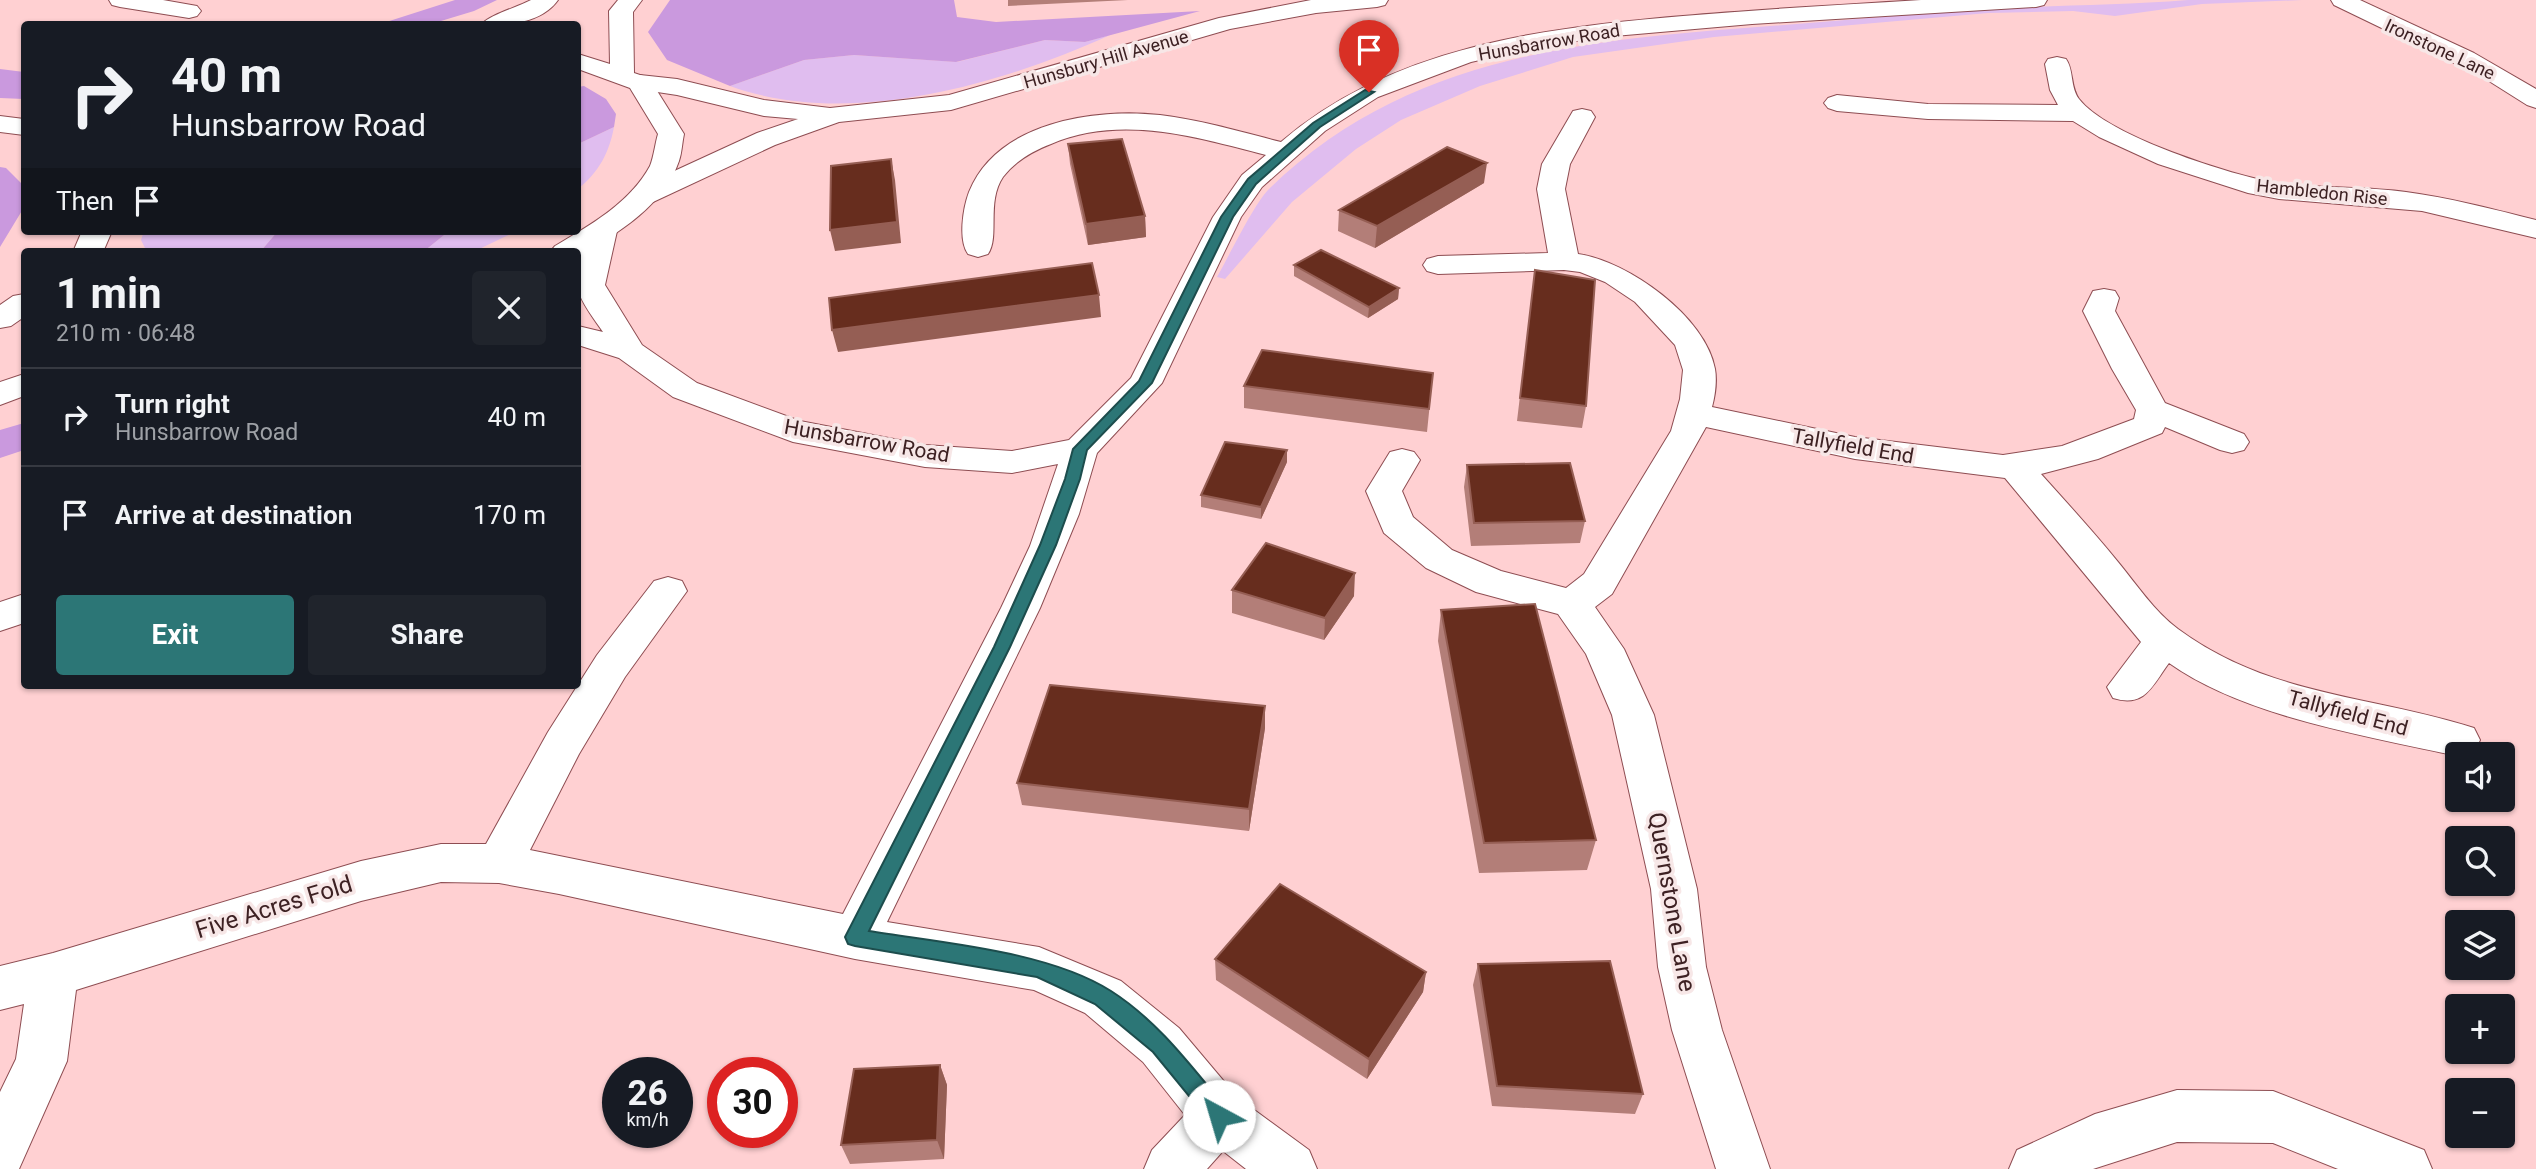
<!DOCTYPE html>
<meta charset="utf-8">
<style>
:root{--surface:#171b24;--page:#20242c;--text:#f1f3f6;--muted:#9ea1a6;--line:#363941;--accent:#2c7676}
body{margin:0;font-family:Roboto,sans-serif;background:var(--page);color:var(--text);height:100vh;display:flex;flex-direction:column;font-size:26px;white-space:nowrap}
*{box-sizing:border-box;margin:0}
p{font-size:23px;color:var(--muted)}
.icon{flex:none;width:38px;height:38px;fill:none;stroke:currentColor;stroke-width:2;stroke-linecap:round;stroke-linejoin:round}
.map{position:relative;flex:1;overflow:hidden}
.side{position:absolute;left:21px;top:248px;width:560px;height:441px;display:flex;flex-direction:column;background:var(--surface);border-radius:7px;box-shadow:0 2px 5px #0004}
.side>*{flex:none}
.top-card{position:absolute;left:21px;top:21px;width:560px;height:214px;border-radius:7px;box-shadow:0 2px 5px #0004;background:#171b24;color:var(--text);overflow:hidden}
.buttons{position:absolute;left:2445px;top:742px;display:grid;gap:14px}
.buttons a{display:grid;place-items:center;width:70px;height:70px;border-radius:7px;background:var(--surface);box-shadow:0 2px 5px #0004;font-size:35px}
.speed{position:absolute;left:602px;top:1057px;display:flex;gap:14px;font-size:35px;font-weight:700;text-align:center}
.speed>*{display:grid;place-content:center;width:91px;height:91px;border-radius:50%;background:var(--surface);box-shadow:0 2px 5px #0004;line-height:1}
.speed small{font-size:18px;font-weight:400}
.speed .limit{border:10px solid #d22;background:#fff;color:#111}
.pin{position:absolute;display:grid;place-items:center;width:60px;height:60px;color:#fff;margin:-72px -30px;border-radius:50% 50% 50% 0;rotate:-45deg;box-shadow:0 0 7px #0007}
.pin .icon{rotate:45deg}
.me{position:absolute;width:77px;margin:-38px;rotate:321deg;stroke-linejoin:round;filter:drop-shadow(0 0 5px #0008)}
.turn{display:flex;align-items:center;gap:24px;height:147px;padding:0 35px;font-size:32px}
.turn .icon{width:91px;height:91px;stroke-width:2.5}
.turn b{display:block;font-size:49px;line-height:60px}
.then{display:flex;align-items:center;height:66px;padding:0 35px;background:#0003;gap:14px;font-size:26px}
.round{display:grid;place-items:center;flex:none;width:74px;height:74px;border-radius:7px;background:var(--page)}
.head{display:flex;align-items:center;justify-content:space-between;height:119px;padding:0 35px}
h1{font-size:42px;font-weight:700;line-height:52px}
.button{display:flex;gap:14px;margin-top:auto;padding:14px 35px}
.button a{flex:1;height:80px;border-radius:7px;background:var(--accent);color:#fff;font-size:28px;font-weight:700;line-height:80px;text-align:center}
.button a+a{background:var(--page);color:var(--text)}
ul{padding:0;list-style:none}
li{display:flex;align-items:center;gap:21px;height:98px;padding:0 35px;border-top:2px solid var(--line)}
li div{flex:1}
li b{display:block;font-size:26px}
li em{font-style:normal}
.map>svg:first-child{display:block}
</style>
<div class="map">
<svg width="2536" height="1169" viewBox="0 0 2536 1169">
<rect width="100%" height="100%" fill="#ffd0d2"/>
<path fill="#e0bdef" d="M 2188,0 L 2302,0 L 2202,4 L 2115,16 L 2073,11 L 1988,13 L 1714,37 L 1573,57 L 1480,86 L 1401,120 L 1356,149 L 1292,202 L 1225,279 L 1217,277 C 1229,256 1253,206 1268,190 C 1409,51 1597,39 1784,25 C 1858,19 1933,12 2007,8 C 2068,5 2128,5 2188,0 Z
M 1110,35 C 1000,85 848,129 730,86 L 804,60 L 854,55 L 957,62 L 1045,40 L 1085,42 Z
M 614,127 C 609,153 599,172 578,189 L 578,144 Z
M 144,231 L 278,231 L 260,252 L 147,252 L 141,240 Z
M 449,231 L 517,231 L 473,252 L 423,252 Z"/>
<path fill="#ca99de" d="M 455,0 L 497,0 L 474,11 L 431,24 L 380,24 Z
M 670,0 L 954,0 L 957,17 L 996,22 L 1200,11 L 1085,42 L 1045,40 L 956,62 L 854,55 L 804,60 L 730,86 L 667,60 L 648,32 Z
M 0,69 L 24,72 L 24,99 L 0,98 Z
M 584,86 L 606,99 L 616,114 L 614,127 L 578,144 L 578,87 Z
M 0,167 L 6,168 L 24,186 L 23,209 L 0,247 Z
M 278,231 L 449,231 L 423,252 L 260,252 Z
M 24,423 L 24,450 L 0,458 L 0,430 Z"/>
<g fill="none" stroke-linecap="round" stroke-linejoin="round">
<g stroke="#8e4d52" stroke-width="2">
<path id="minor" d="M 109,0 L 163,0 L 197,6 L 201,11 L 197,16 L 189,18 L 120,7 L 112,5 Z
M 1311,0 L 1388,0 L 1385,5 L 1377,7 L 1316,13 L 1230,29 L 951,110 L 839,122 L 775,145 L 653,202 L 643,204 L 633,202 L 629,196 L 633,190 L 757,133 L 798,119 L 764,116 L 677,95 L 631,88 L 627,83 L 631,78 L 640,75 L 677,79 L 764,100 L 830,108 L 949,95 L 1219,18 Z
M 1921,0 L 2047,0 L 2044,5 L 2036,7 L 1752,24 L 1603,37 L 1537,47 L 1471,62 L 1378,97 L 1325,131 L 1262,187 L 1241,217 L 1162,383 L 1097,453 L 1079,514 L 1040,608 L 887,922 L 1039,947 L 1121,981 L 1179,1028 L 1238,1098 L 1309,1150 L 1317,1169 L 1246,1169 L 1223,1151 L 1207,1169 L 1144,1169 L 1152,1150 L 1185,1115 L 1143,1062 L 1085,1013 L 1034,990 L 855,959 L 559,894 L 499,883 L 441,882 L 361,901 L 76,990 L 67,1061 L 19,1169 L 0,1169 L 0,1092 L 16,1059 L 24,1004 L 0,1010 L 0,966 L 53,953 L 361,861 L 441,844 L 486,844 L 548,732 L 597,655 L 654,581 L 668,577 L 682,581 L 687,591 L 625,677 L 579,754 L 530,850 L 843,914 L 1001,608 L 1030,546 L 1058,464 L 1012,473 L 925,467 L 793,442 L 673,397 L 619,358 L 578,345 L 578,326 L 603,332 C 595,320 581,303 578,289 C 573,273 583,238 592,225 L 602,222 L 612,225 L 617,231 L 605,285 L 642,345 L 697,383 L 800,421 L 925,445 L 1012,451 L 1069,440 L 1131,378 L 1213,217 L 1242,175 L 1266,155 C 1196,137 1121,114 1051,144 C 1033,151 1015,161 1003,177 C 986,202 1000,237 988,254 L 978,257 L 968,254 C 958,240 963,208 969,192 C 997,122 1094,108 1160,115 C 1201,120 1241,132 1281,142 C 1391,47 1542,28 1683,16 C 1762,9 1841,5 1921,0 Z
M 2331,0 L 2360,0 L 2474,53 L 2536,89 L 2536,108 L 2527,105 L 2481,76 L 2334,5 Z
M 2057,57 L 2066,59 C 2074,70 2070,87 2079,99 C 2108,136 2232,176 2278,183 C 2321,189 2364,186 2406,192 C 2450,198 2493,209 2536,220 L 2536,238 L 2422,211 L 2279,199 L 2248,193 L 2158,164 L 2099,137 L 2073,121 L 1928,119 L 1837,111 L 1828,108 L 1824,103 L 1828,98 L 1837,95 L 1928,104 L 2058,105 L 2050,90 L 2045,64 L 2048,59 Z
M 1582,109 L 1591,111 L 1595,117 L 1570,164 L 1565,189 L 1578,254 C 1628,261 1706,317 1715,369 C 1717,380 1715,396 1712,407 L 1855,437 L 2003,455 L 2062,446 L 2134,419 L 2136,410 L 2112,369 L 2083,311 L 2093,291 L 2104,289 L 2115,291 L 2119,298 L 2115,311 L 2165,403 L 2244,434 L 2249,442 L 2244,450 L 2232,453 L 2220,450 L 2165,427 L 2162,433 L 2098,459 L 2041,474 C 2067,503 2093,531 2118,562 C 2137,585 2154,611 2178,629 C 2270,697 2372,695 2474,728 L 2480,740 L 2474,752 L 2457,756 C 2367,736 2245,717 2169,663 C 2152,686 2145,708 2113,698 L 2107,687 L 2141,642 L 2005,478 L 1855,459 L 1706,427 L 1612,594 L 1595,607 L 1624,649 L 1654,715 L 1697,889 L 1706,967 L 1722,1030 L 1770,1169 L 1716,1169 L 1672,1030 L 1658,967 L 1651,889 L 1612,715 L 1586,654 L 1558,614 L 1476,592 L 1426,568 L 1384,533 L 1366,491 L 1390,452 L 1402,449 L 1414,452 L 1420,460 L 1402,491 L 1413,517 L 1452,550 L 1501,571 L 1566,588 L 1584,574 L 1671,431 L 1680,399 L 1683,370 L 1675,345 L 1635,302 L 1605,282 L 1580,272 L 1564,270 L 1438,274 L 1427,271 L 1423,265 L 1427,259 L 1438,256 L 1548,253 L 1537,189 L 1542,164 L 1573,111 Z
M 0,116 L 24,119 L 24,135 L 0,132 Z
M 24,594 L 24,623 L 0,631 L 0,602 Z
M 2177,1090 L 2273,1091 L 2424,1150 L 2432,1169 L 2338,1169 L 2273,1143 L 2177,1142 L 2093,1169 L 2009,1169 L 2017,1150 L 2095,1114 Z"/>
</g>
<g stroke="#8e4d52" stroke-width="2">
<path id="highway" d="M 531,0 L 558,0 C 542,23 507,26 482,24 C 489,15 518,7 531,0 Z
M 618,0 L 642,0 L 633,12 L 634,73 L 649,78 L 684,134 C 682,143 682,152 679,161 C 664,206 616,234 578,257 L 578,252 L 550,252 L 555,246 C 589,226 630,203 650,166 C 654,156 655,144 658,134 L 630,88 L 578,69 L 578,54 L 610,64 L 609,11 Z
M 82,231 L 112,231 L 103,252 L 73,252 Z
M 24,294 L 24,317 L 11,326 L 0,328 L 0,305 L 13,296 Z
M 24,374 L 24,396 L 0,405 L 0,382 Z"/>
</g>
<use href="#minor" fill="#fff" fill-rule="evenodd"/>
<use href="#highway" fill="#fff" fill-rule="evenodd"/>
</g>
<path fill="#b37e78" d="M 1008,0 L 1128,0 L 1008,6 Z
M 1068,144 L 1145,216 L 1146,237 L 1088,245 L 1070,164 Z
M 1484,183 L 1375,248 L 1338,231 L 1339,210 Z
M 1294,265 L 1399,288 L 1398,299 L 1368,318 L 1294,276 Z
M 1535,270 L 1586,406 L 1582,428 L 1517,421 Z
M 1433,373 L 1427,432 L 1244,408 L 1244,386 Z
M 1287,462 L 1261,519 L 1201,507 L 1201,495 Z
M 1467,465 L 1585,521 L 1580,543 L 1471,546 L 1464,487 Z
M 1232,590 L 1354,596 L 1324,640 L 1232,613 Z
M 1441,610 L 1596,840 L 1587,870 L 1479,873 L 1438,641 Z
M 1265,706 L 1265,728 L 1249,831 L 1022,805 L 1017,783 Z
M 1215,959 L 1426,972 L 1423,992 L 1367,1079 L 1216,980 Z
M 1478,964 L 1643,1094 L 1635,1114 L 1492,1106 L 1473,985 Z
M 940,1065 L 947,1085 L 944,1159 L 850,1164 L 841,1145 Z"/>
<path fill="#955e54" d="M 891,159 L 895,180 L 901,243 L 835,251 L 830,230 Z
M 1487,163 L 1484,183 L 1375,248 L 1377,226 Z
M 1145,216 L 1146,237 L 1088,245 L 1086,224 Z
M 1399,288 L 1398,299 L 1368,318 L 1369,307 Z
M 1099,295 L 1101,317 L 838,352 L 832,330 Z
M 1287,450 L 1287,462 L 1261,519 L 1261,507 Z
M 1355,573 L 1354,596 L 1324,640 L 1325,618 Z
M 1265,706 L 1265,728 L 1249,831 L 1249,809 Z
M 1426,972 L 1423,992 L 1367,1079 L 1369,1059 Z
M 940,1065 L 947,1085 L 944,1159 L 937,1140 Z"/>
<path fill="#672d1e" stroke="#955e54" stroke-width="2" d="M 1122,139 L 1145,216 L 1086,224 L 1068,144 Z
M 1447,147 L 1487,163 L 1377,226 L 1339,210 Z
M 891,159 L 897,222 L 830,230 L 831,166 Z
M 1321,250 L 1399,288 L 1369,307 L 1294,265 Z
M 1092,263 L 1099,295 L 832,330 L 829,298 Z
M 1535,270 L 1595,280 L 1586,406 L 1520,398 Z
M 1262,350 L 1433,373 L 1429,409 L 1244,386 Z
M 1225,442 L 1287,450 L 1261,507 L 1201,495 Z
M 1570,463 L 1585,521 L 1474,523 L 1467,465 Z
M 1266,543 L 1355,573 L 1325,618 L 1232,590 Z
M 1535,604 L 1596,840 L 1484,843 L 1441,610 Z
M 1050,685 L 1265,706 L 1249,809 L 1017,783 Z
M 1280,884 L 1426,972 L 1369,1059 L 1215,959 Z
M 1610,961 L 1643,1094 L 1497,1086 L 1478,964 Z
M 940,1065 L 937,1140 L 841,1145 L 854,1069 Z"/>
<path fill="#2c7676" stroke="#1d4d4d" stroke-width="2" d="M 1365,90 L 1374,92 L 1320,127 L 1256,184 L 1233,217 L 1152,383 L 1087,450 L 1080,479 L 1056,545 L 1010,647 L 869,931 C 942,943 1048,951 1111,991 C 1158,1021 1191,1066 1226,1108 L 1230,1116 L 1226,1123 L 1219,1126 L 1211,1123 L 1153,1052 L 1095,1004 L 1037,977 L 855,946 L 848,944 L 845,937 L 994,647 L 1040,545 L 1065,479 L 1073,449 L 1139,381 L 1221,217 L 1248,179 L 1313,123 Z"/>
<g text-anchor="middle" dominant-baseline="central" stroke-width="7" stroke-linejoin="round" paint-order="stroke">
<g font-size="18" fill="#3d2123" stroke="#f7e7e7">
<text transform="translate(1549 42) rotate(-10)">Hunsbarrow Road</text>
<text transform="translate(2440 49) rotate(25)">Ironstone Lane</text>
<text transform="translate(1106 59) rotate(-16)">Hunsbury Hill Avenue</text>
<text transform="translate(2322 192) rotate(6)">Hambledon Rise</text>
</g>
<g font-size="21" fill="#3d2123" stroke="#f7e7e7">
<text transform="translate(867 441) rotate(10)">Hunsbarrow Road</text>
<text transform="translate(1853 446) rotate(10)">Tallyfield End</text>
<text transform="translate(2348 713) rotate(15)">Tallyfield End</text>
</g>
<g font-size="24" fill="#3d2123" stroke="#f7e7e7">
<text transform="translate(1672 902) rotate(80)">Quernstone Lane</text>
<text transform="translate(274 907) rotate(-17)">Five Acres Fold</text>
</g>
</g>
</svg>
<div class="buttons">
<a><svg class="icon" aria-label="sound" viewBox="0 0 24 24"><path d="M4 9h4l5-4v14l-5-4H4zM17 9q2 3 0 6"/></svg></a>
<a><svg class="icon" aria-label="search" viewBox="0 0 24 24"><circle cx="10" cy="10" r="6"/><path d="M15 15l6 6"/></svg></a>
<a><svg class="icon" aria-label="layers" viewBox="0 0 24 24"><path d="M12 4l9 5-9 5-9-5zM3 14l9 5 9-5"/></svg></a>
<a>+</a>
<a>−</a>
</div>
<div class="speed"><div>26<small>km/h</small></div><div class="limit">30</div></div>
<div class="pin" style="left:1369px;top:92px;background:#d93025"><svg class="icon" aria-label="arrive" viewBox="0 0 24 24"><path d="M6 21V4h12l-3 4 3 4H6"/></svg></div>
<svg class="me" style="left:1219px;top:1116px" viewBox="-20 -20 40 40"><circle r="19" fill="#fff"/><path d="M0-13L10 11 0 6-10 11z" fill="#2c7676"/></svg>
<div class="top-card">
<div class="turn"><svg class="icon" aria-label="right" viewBox="0 0 24 24"><path d="M7 20v-9h11M14 6l5 5-5 5"/></svg><div><b>40 m</b>Hunsbarrow Road</div></div>
<div class="then">Then<svg class="icon" aria-label="arrive" viewBox="0 0 24 24"><path d="M6 21V4h12l-3 4 3 4H6"/></svg></div>
</div>
<section class="side">
<div class="head"><div><h1>1 min</h1><p>210 m · 06:48</p></div><a class="round"><svg class="icon" aria-label="close" viewBox="0 0 24 24"><path d="M6 6l12 12M18 6L6 18"/></svg></a></div>
<ul>
<li><svg class="icon" aria-label="right" viewBox="0 0 24 24"><path d="M7 20v-9h11M14 6l5 5-5 5"/></svg><div><b>Turn right</b><p>Hunsbarrow Road</p></div><em>40 m</em></li>
<li><svg class="icon" aria-label="arrive" viewBox="0 0 24 24"><path d="M6 21V4h12l-3 4 3 4H6"/></svg><div><b>Arrive at destination</b></div><em>170 m</em></li>
</ul>
<div class="button"><a>Exit</a><a>Share</a></div>
</section>
</div>
